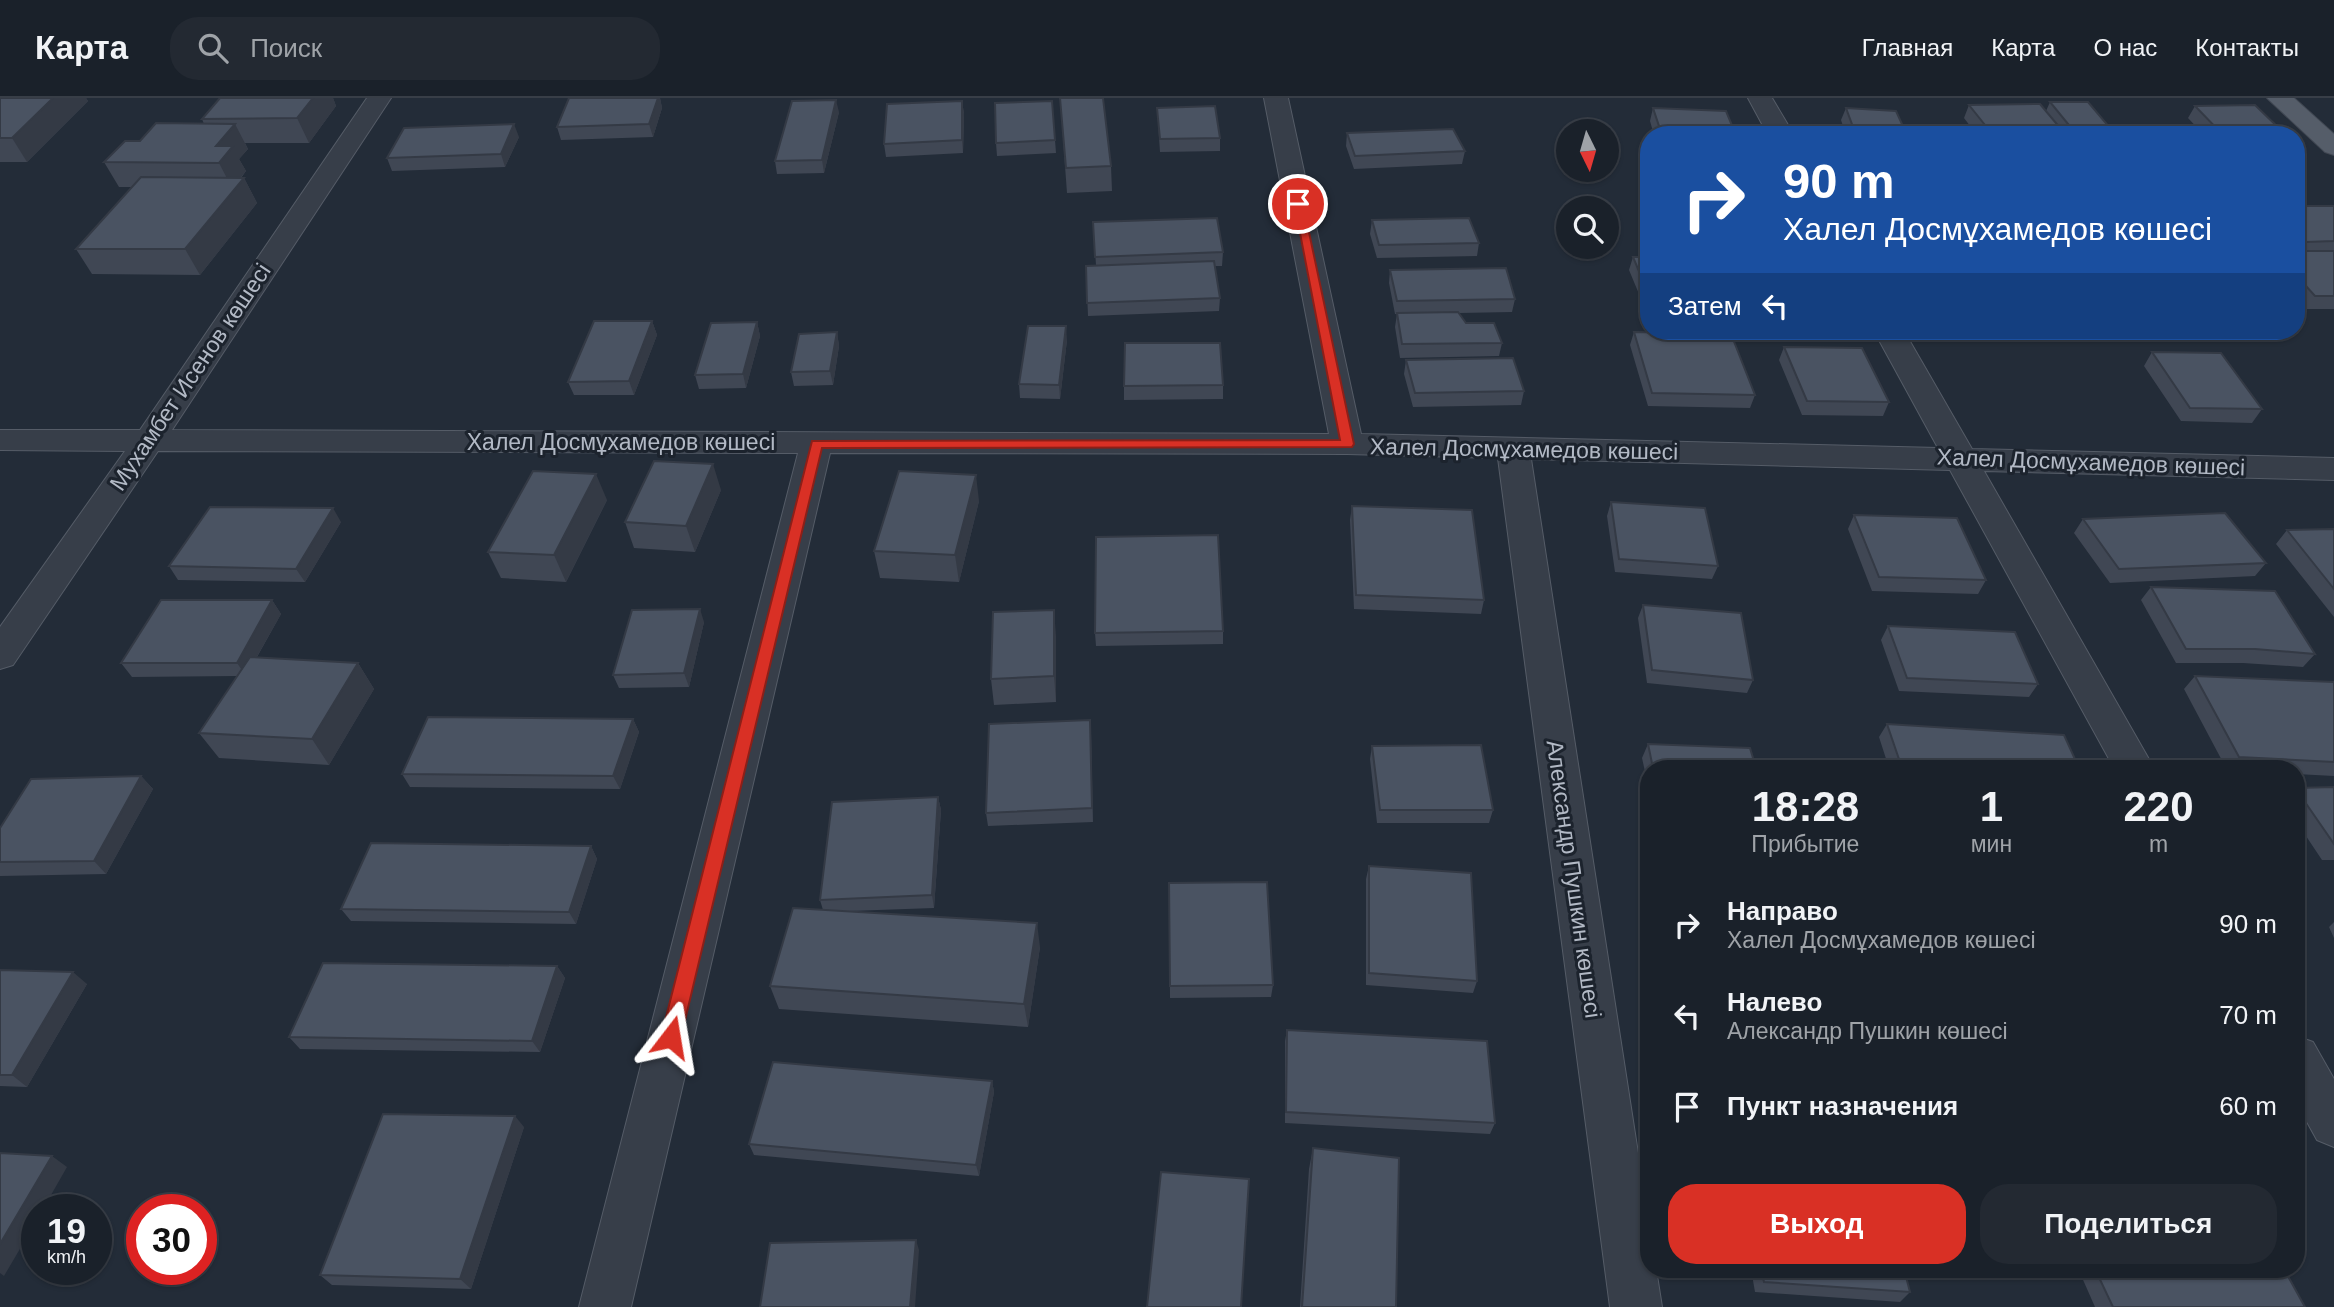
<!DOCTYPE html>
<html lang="ru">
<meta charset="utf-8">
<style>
:root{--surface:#1a212a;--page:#232932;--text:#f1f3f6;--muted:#9fa3a8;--line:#383e47;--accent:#d93025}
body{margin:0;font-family:Arial,sans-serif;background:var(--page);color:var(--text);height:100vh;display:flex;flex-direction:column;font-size:26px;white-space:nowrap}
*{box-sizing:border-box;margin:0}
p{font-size:23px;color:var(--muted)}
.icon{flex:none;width:38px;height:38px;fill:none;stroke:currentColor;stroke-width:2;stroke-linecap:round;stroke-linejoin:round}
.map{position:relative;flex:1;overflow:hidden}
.sheet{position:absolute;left:1640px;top:662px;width:665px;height:518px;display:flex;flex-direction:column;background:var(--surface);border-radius:28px;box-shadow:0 2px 5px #0004,0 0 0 2px var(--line)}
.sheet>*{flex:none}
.top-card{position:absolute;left:1640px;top:28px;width:665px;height:214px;border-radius:28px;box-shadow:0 2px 5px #0004,0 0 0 2px var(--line);background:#1a4fa0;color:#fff;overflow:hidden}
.needle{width:46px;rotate:175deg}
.buttons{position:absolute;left:1556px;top:21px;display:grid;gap:14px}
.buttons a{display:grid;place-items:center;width:63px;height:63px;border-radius:50%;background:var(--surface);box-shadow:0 2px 5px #0004,0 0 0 2px var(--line);font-size:35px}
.speed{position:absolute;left:21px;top:1096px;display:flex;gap:14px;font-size:35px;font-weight:700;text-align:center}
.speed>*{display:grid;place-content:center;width:91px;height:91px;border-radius:50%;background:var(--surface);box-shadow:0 2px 5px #0004,0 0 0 2px var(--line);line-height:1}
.speed small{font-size:18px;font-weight:400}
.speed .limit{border:10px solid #d22;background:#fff;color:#111}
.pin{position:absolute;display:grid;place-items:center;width:60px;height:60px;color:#fff;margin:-30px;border:4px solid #fff;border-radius:50%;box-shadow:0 2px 7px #0007}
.me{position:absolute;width:77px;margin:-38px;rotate:14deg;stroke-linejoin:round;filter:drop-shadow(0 0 5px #0008)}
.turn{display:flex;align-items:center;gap:24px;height:147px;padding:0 28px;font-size:32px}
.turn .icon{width:91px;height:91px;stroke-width:2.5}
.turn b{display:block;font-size:49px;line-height:60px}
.then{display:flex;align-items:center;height:66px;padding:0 28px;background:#0003;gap:14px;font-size:26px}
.eta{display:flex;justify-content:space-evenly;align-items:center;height:119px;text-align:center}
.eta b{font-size:42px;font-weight:700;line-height:49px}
.cta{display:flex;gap:14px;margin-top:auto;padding:14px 28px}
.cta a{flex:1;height:80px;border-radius:28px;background:var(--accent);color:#fff;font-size:28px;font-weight:700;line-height:80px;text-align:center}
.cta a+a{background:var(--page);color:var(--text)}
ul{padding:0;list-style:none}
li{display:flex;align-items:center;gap:21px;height:91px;padding:0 28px}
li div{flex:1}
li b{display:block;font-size:26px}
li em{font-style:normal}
header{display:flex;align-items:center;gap:42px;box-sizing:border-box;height:98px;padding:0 35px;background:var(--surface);border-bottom:2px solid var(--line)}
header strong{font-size:33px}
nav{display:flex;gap:38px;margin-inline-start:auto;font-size:24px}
.search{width:490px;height:63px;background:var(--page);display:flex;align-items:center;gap:18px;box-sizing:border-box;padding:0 24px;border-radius:28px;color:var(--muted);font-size:26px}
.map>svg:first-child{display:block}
</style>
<header>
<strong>Карта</strong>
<div class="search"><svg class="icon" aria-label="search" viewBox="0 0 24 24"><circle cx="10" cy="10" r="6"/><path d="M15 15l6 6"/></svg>Поиск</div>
<nav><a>Главная</a><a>Карта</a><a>О нас</a><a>Контакты</a></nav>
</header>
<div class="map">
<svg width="2334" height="1209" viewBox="0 0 2334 1209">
<rect width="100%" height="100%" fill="#232c38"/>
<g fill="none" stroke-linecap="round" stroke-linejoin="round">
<g stroke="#555c67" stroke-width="2">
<path id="minor" d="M 367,0 L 391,0 L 172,332 L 1329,336 L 1264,0 L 1288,0 L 1361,336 L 1938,350 L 1874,233 L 1904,233 L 1972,351 L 2334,360 L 2334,382 L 1984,373 L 2154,670 L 2114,670 L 1950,372 L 1531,361 L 1648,1120 L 1648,1171 L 1656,1171 L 1662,1209 L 1610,1209 L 1498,360 L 1347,356 L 830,355 L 631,1209 L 579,1209 L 798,355 L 158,353 L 13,567 L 0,571 L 0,529 L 125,353 L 0,352 L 0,332 L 140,332 Z
M 1748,0 L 1772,0 L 1794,37 L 1768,37 Z
M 2296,938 L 2313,944 L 2334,981 L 2334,1049 L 2317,1042 L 2296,1004 Z"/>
</g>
<g stroke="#404752" stroke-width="2">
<path id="major" d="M 2267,0 L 2294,0 L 2334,36 L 2334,57 L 2325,54 Z"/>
</g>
<use href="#minor" fill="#373e49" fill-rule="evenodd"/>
<use href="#major" fill="#555d69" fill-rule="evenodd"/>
</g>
<path fill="#404754" d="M 0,0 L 86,0 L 88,3 L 27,64 L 0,64 Z
M 220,0 L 333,0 L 336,8 L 309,45 L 245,45 L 248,51 L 239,61 L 246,73 L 241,80 L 244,80 L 257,105 L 200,177 L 92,176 L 76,151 L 132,89 L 119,89 L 104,64 L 140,43 L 204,26 L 202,21 Z
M 569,0 L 660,0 L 662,10 L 653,39 L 561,42 L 557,29 Z
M 1060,0 L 1111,68 L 1112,93 L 1067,95 Z
M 962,3 L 964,16 L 963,55 L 886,59 L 884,46 Z
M 1052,3 L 1056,55 L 997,58 L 996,45 Z
M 2050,4 L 2116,37 L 1977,37 L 1964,20 L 1969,7 L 2046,13 Z
M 2195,8 L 2286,37 L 2204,37 L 2188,20 Z
M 1157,10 L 1220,40 L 1220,53 L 1160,54 Z
M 1653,10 L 1736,37 L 1654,37 L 1650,23 Z
M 1846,10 L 1907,37 L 1846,37 L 1841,22 Z
M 839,14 L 824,75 L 777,76 L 775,63 Z
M 1347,35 L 1465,53 L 1462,66 L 1354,71 L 1346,48 Z
M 519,39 L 505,69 L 392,73 L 387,60 Z
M 2296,108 L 2334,108 L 2334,211 L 2306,211 L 2296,200 Z
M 1372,122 L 1479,145 L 1477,158 L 1377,160 L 1370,136 Z
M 1093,124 L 1223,154 L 1222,168 L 1215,168 L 1220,200 L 1219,213 L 1088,218 L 1086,168 L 1096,167 Z
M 1633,159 L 1648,159 L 1648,208 L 1644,208 L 1629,172 Z
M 1390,172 L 1515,201 L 1512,214 L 1459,215 L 1466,225 L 1502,245 L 1499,258 L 1400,260 L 1395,229 L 1397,216 L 1395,216 L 1389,185 Z
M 652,223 L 657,237 L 634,297 L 574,297 L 568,284 Z
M 757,224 L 760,238 L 746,290 L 699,291 L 695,277 Z
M 1751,233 L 1851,233 L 1848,241 L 1756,242 Z
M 2041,233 L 2112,233 L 2110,236 Z
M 837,234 L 839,248 L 833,287 L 794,288 L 791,274 Z
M 1634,234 L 1755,297 L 1750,310 L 1648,308 L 1630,247 Z
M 1067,242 L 1060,301 L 1020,300 L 1019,286 Z
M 1784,249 L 1889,304 L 1883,318 L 1802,317 L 1779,262 Z
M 2152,254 L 2262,311 L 2252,325 L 2181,323 L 2144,268 Z
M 1406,262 L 1524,293 L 1521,307 L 1413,309 L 1404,276 Z
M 1223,287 L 1223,301 L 1124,302 L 1124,288 Z
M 721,392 L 695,454 L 634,450 L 625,424 Z
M 607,402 L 566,484 L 501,480 L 488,454 Z
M 979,403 L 959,484 L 880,480 L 874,453 Z
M 1611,404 L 1718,468 L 1712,481 L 1615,474 L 1607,418 Z
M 1352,408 L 1484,502 L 1481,516 L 1354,511 L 1350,422 Z
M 1854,417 L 1986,482 L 1978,496 L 1872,493 L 1848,431 Z
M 2083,421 L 2266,465 L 2255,478 L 2110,485 L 2074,435 Z
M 341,424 L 305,484 L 178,482 L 169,468 Z
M 2334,431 L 2334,519 L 2276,446 L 2287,432 Z
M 2151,489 L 2315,556 L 2303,569 L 2243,565 L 2176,565 L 2141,502 Z
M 272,502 L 281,516 L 257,559 L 358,565 L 374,591 L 329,667 L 219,660 L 199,635 L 237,578 L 132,579 L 121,565 Z
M 1643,507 L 1753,582 L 1747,595 L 1647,585 L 1638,520 Z
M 704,524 L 689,589 L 619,590 L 613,577 Z
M 1888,528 L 2038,586 L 2029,599 L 1899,593 L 1881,542 Z
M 1223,533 L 1223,546 L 1096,548 L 1095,535 Z
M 1056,538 L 1056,604 L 994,607 L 991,581 Z
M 2195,578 L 2334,584 L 2334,678 L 2296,676 L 2296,670 L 2226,670 L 2184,591 Z
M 633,621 L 639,634 L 620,691 L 410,689 L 402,676 Z
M 1887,626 L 2079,670 L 1889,670 L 1879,639 Z
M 1091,635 L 1093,724 L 988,728 L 986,715 Z
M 1648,646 L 1756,670 L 1648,670 L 1648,687 L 1642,660 Z
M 1372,648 L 1493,712 L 1489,725 L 1377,725 L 1370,661 Z
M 141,678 L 153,691 L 106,776 L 0,778 L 0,730 Z
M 2334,689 L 2334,762 L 2322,762 L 2296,723 L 2296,690 Z
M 938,699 L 941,712 L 934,810 L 850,813 L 1040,849 L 1028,929 L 779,911 L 770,888 L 823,812 L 820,802 Z
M 591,748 L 597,761 L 576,826 L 351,823 L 341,811 Z
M 1369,768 L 1477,883 L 1473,895 L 1366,887 L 1366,781 Z
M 1169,785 L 1273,887 L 1271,899 L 1170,900 Z
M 2334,824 L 2334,840 L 2329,829 Z
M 557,868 L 565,880 L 540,954 L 300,951 L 289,939 Z
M 0,872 L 87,886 L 27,989 L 0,988 Z
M 1287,932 L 1495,1025 L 1490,1036 L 1285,1025 L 1285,943 Z
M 992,983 L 994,994 L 979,1078 L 754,1057 L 749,1046 Z
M 524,1029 L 471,1191 L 332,1187 L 320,1177 Z
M 1313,1050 L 1396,1209 L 1300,1209 L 1309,1071 Z
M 1751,1171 L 1904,1171 L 1910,1194 L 1900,1204 L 1755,1194 Z
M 2085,1171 L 2284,1171 L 2305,1209 L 2095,1209 L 2080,1175 Z"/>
<path fill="#343a45" d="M 53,0 L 86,0 L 88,3 L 27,64 L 12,40 Z
M 313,0 L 333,0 L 336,8 L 309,45 L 297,20 Z
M 658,0 L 660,0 L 662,10 L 653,39 L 649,26 Z
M 836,2 L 839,14 L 824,75 L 822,62 Z
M 962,3 L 964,16 L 963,55 L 962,42 Z
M 235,26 L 248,51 L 239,61 L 246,73 L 232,90 L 219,65 L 216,48 Z
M 514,26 L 519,39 L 505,69 L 501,56 Z
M 244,80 L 257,105 L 200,177 L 185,151 Z
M 652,223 L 657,237 L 634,297 L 629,283 Z
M 757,224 L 760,238 L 746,290 L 743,276 Z
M 1066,228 L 1067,242 L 1060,301 L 1059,287 Z
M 837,234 L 839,248 L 833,287 L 830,273 Z
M 713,366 L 721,392 L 695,454 L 686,428 Z
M 596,376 L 607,402 L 566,484 L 554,457 Z
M 976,377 L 979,403 L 959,484 L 955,457 Z
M 333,410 L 341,424 L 305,484 L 296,471 Z
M 272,502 L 281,516 L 246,578 L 237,565 Z
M 700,511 L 704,524 L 689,589 L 684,575 Z
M 1054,512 L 1056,538 L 1056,604 L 1054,578 Z
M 358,565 L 374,591 L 329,667 L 312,641 Z
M 633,621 L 639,634 L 620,691 L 613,678 Z
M 141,678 L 153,691 L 106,776 L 94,763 Z
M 938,699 L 941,712 L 934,810 L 932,797 Z
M 591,748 L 597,761 L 576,826 L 569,814 Z
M 1037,825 L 1040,849 L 1028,929 L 1024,906 Z
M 557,868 L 565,880 L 540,954 L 532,943 Z
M 73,874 L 87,886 L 27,989 L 12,977 Z
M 992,983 L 994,994 L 979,1078 L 976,1067 Z
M 515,1018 L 524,1029 L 471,1191 L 460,1181 Z
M 52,1058 L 67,1069 L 43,1111 L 37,1111 L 37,1122 L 4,1178 L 0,1175 L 0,1146 Z
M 916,1142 L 919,1152 L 915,1209 L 910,1209 Z"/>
<path fill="#4a5362" stroke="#343a45" stroke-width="2" d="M 0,0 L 53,0 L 12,40 L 0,40 Z
M 220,0 L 313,0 L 297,20 L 202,21 Z
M 569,0 L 658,0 L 649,26 L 557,29 Z
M 1060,0 L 1103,0 L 1111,68 L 1066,70 Z
M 836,2 L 822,62 L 775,63 L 792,3 Z
M 962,3 L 962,42 L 884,46 L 887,6 Z
M 1052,3 L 1055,42 L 996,45 L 995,5 Z
M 2050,4 L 2088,4 L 2116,37 L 2077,37 Z
M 2040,6 L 2066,37 L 1993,37 L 1969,7 Z
M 2255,7 L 2286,37 L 2223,37 L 2195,8 Z
M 1215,8 L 1220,40 L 1160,41 L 1157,10 Z
M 1653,10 L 1726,13 L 1736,37 L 1662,37 Z
M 1846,10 L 1896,13 L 1907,37 L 1856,37 Z
M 156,25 L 235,26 L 216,48 L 233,48 L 219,65 L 104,64 L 125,43 L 140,43 Z
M 514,26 L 501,56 L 387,60 L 404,30 Z
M 1453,31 L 1465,53 L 1355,58 L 1347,35 Z
M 141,79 L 244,80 L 185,151 L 76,151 Z
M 2296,108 L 2334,108 L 2334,143 L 2306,144 L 2296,134 Z
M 1217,120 L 1223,154 L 1095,159 L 1093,124 Z
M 1469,120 L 1479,145 L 1379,147 L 1372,122 Z
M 2296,153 L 2334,153 L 2334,198 L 2315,198 L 2296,177 Z
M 1633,159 L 1648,159 L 1648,195 Z
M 1214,163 L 1220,200 L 1087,205 L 1086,168 Z
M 1506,170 L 1515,201 L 1397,203 L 1390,172 Z
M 1458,214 L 1466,225 L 1494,225 L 1502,245 L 1402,246 L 1397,215 Z
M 594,223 L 652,223 L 629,283 L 568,284 Z
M 757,224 L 743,276 L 695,277 L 711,225 Z
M 1028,228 L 1066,228 L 1059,287 L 1019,286 Z
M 837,234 L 830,273 L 791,274 L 799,236 Z
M 1634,234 L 1731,236 L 1755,297 L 1652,295 Z
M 1125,245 L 1220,245 L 1223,287 L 1124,288 Z
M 1784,249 L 1862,250 L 1889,304 L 1807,303 Z
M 2152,254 L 2221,255 L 2262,311 L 2190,310 Z
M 1513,260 L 1524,293 L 1415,295 L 1406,262 Z
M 654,363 L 713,366 L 686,428 L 625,424 Z
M 533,373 L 596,376 L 554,457 L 488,454 Z
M 899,373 L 976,377 L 955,457 L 874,453 Z
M 1611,404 L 1705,410 L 1718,468 L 1619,461 Z
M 1352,408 L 1472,412 L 1484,502 L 1356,497 Z
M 210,409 L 333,410 L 296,471 L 169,468 Z
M 2225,415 L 2266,465 L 2119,471 L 2083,421 Z
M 1854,417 L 1957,420 L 1986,482 L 1879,479 Z
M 2334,431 L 2334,491 L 2287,432 Z
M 1218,437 L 1223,533 L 1095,535 L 1096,439 Z
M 2151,489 L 2275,493 L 2315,556 L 2255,551 L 2186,551 Z
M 161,502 L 272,502 L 237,565 L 121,565 Z
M 1643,507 L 1741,515 L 1753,582 L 1652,572 Z
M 700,511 L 684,575 L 613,577 L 632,512 Z
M 1054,512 L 1054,578 L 991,581 L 993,514 Z
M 1888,528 L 2015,534 L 2038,586 L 1907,580 Z
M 250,559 L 358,565 L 312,641 L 199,635 Z
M 2195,578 L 2334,584 L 2334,664 L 2239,659 Z
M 428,619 L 633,621 L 613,678 L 402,676 Z
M 1090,622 L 1092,710 L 986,715 L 989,626 Z
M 1887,626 L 2064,637 L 2079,670 L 1902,670 Z
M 1648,646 L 1750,650 L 1756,670 L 1653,670 Z
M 1481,647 L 1493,712 L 1380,712 L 1372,648 Z
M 141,678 L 94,763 L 0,764 L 0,730 L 31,681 Z
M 2334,689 L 2334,746 L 2296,691 L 2296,690 Z
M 938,699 L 932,797 L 820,802 L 832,704 Z
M 371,745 L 591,748 L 569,814 L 341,811 Z
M 1369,768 L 1471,775 L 1477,883 L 1369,875 Z
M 1267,784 L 1273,887 L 1170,888 L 1169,785 Z
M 793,810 L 1037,825 L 1024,906 L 770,888 Z
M 323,865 L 557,868 L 532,943 L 289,939 Z
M 0,872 L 73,874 L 12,977 L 0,977 Z
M 1287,932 L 1487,943 L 1495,1025 L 1286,1014 Z
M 773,964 L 992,983 L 976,1067 L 749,1046 Z
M 383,1016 L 515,1018 L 460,1181 L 320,1177 Z
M 1313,1050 L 1399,1060 L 1396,1209 L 1302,1209 Z
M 0,1055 L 52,1058 L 0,1146 Z
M 1161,1074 L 1249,1081 L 1241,1209 L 1147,1209 Z
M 916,1142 L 910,1209 L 760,1209 L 770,1145 Z
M 1761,1171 L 1904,1171 L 1910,1194 L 1764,1184 Z
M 2095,1171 L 2284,1171 L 2305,1209 L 2113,1209 Z"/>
<path fill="#d93025" stroke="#8d1f18" stroke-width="2" d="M 1294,104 L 1303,106 L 1354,346 L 1352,349 L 822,350 L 681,939 L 678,945 L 671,948 L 664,945 L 661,939 L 812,343 L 1340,342 Z"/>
<g text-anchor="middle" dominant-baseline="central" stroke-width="6" stroke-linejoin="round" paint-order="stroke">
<g font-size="23" fill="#b2b9c5" stroke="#1c232d">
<text transform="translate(190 279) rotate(-56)">Мухамбет Исенов көшесі</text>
<text x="621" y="344">Халел Досмұхамедов көшесі</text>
<text transform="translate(1524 351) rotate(1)">Халел Досмұхамедов көшесі</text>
<text transform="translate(2091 364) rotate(2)">Халел Досмұхамедов көшесі</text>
<text transform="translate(1574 781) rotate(82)">Александр Пушкин көшесі</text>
</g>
</g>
</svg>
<div class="buttons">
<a><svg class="needle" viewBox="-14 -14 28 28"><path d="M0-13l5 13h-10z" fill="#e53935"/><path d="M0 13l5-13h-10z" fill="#9fa3a8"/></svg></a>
<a><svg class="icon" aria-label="search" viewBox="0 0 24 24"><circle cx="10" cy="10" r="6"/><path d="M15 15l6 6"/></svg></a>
</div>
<div class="speed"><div>19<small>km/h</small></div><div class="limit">30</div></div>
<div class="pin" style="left:1298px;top:106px;background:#d93025"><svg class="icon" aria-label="arrive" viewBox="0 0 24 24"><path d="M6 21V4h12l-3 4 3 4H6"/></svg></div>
<svg class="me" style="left:671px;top:939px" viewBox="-20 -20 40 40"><path d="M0-17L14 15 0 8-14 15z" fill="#d93025" stroke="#fff" stroke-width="4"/></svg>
<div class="top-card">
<div class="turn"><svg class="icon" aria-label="right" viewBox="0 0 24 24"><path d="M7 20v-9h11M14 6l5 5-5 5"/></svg><div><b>90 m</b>Халел Досмұхамедов көшесі</div></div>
<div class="then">Затем<svg class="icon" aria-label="left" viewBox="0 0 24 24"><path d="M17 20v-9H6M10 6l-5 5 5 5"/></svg></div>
</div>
<section class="sheet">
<div class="eta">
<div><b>18:28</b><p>Прибытие</p></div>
<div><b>1</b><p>мин</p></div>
<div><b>220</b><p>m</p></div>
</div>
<ul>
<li><svg class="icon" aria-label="right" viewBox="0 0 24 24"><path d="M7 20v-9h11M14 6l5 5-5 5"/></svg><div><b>Направо</b><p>Халел Досмұхамедов көшесі</p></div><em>90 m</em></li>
<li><svg class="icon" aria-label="left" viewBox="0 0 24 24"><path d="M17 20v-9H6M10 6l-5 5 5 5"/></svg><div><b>Налево</b><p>Александр Пушкин көшесі</p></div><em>70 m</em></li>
<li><svg class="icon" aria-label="arrive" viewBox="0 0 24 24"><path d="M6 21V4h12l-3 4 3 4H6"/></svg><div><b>Пункт назначения</b></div><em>60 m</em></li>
</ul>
<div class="cta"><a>Выход</a><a>Поделиться</a></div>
</section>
</div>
